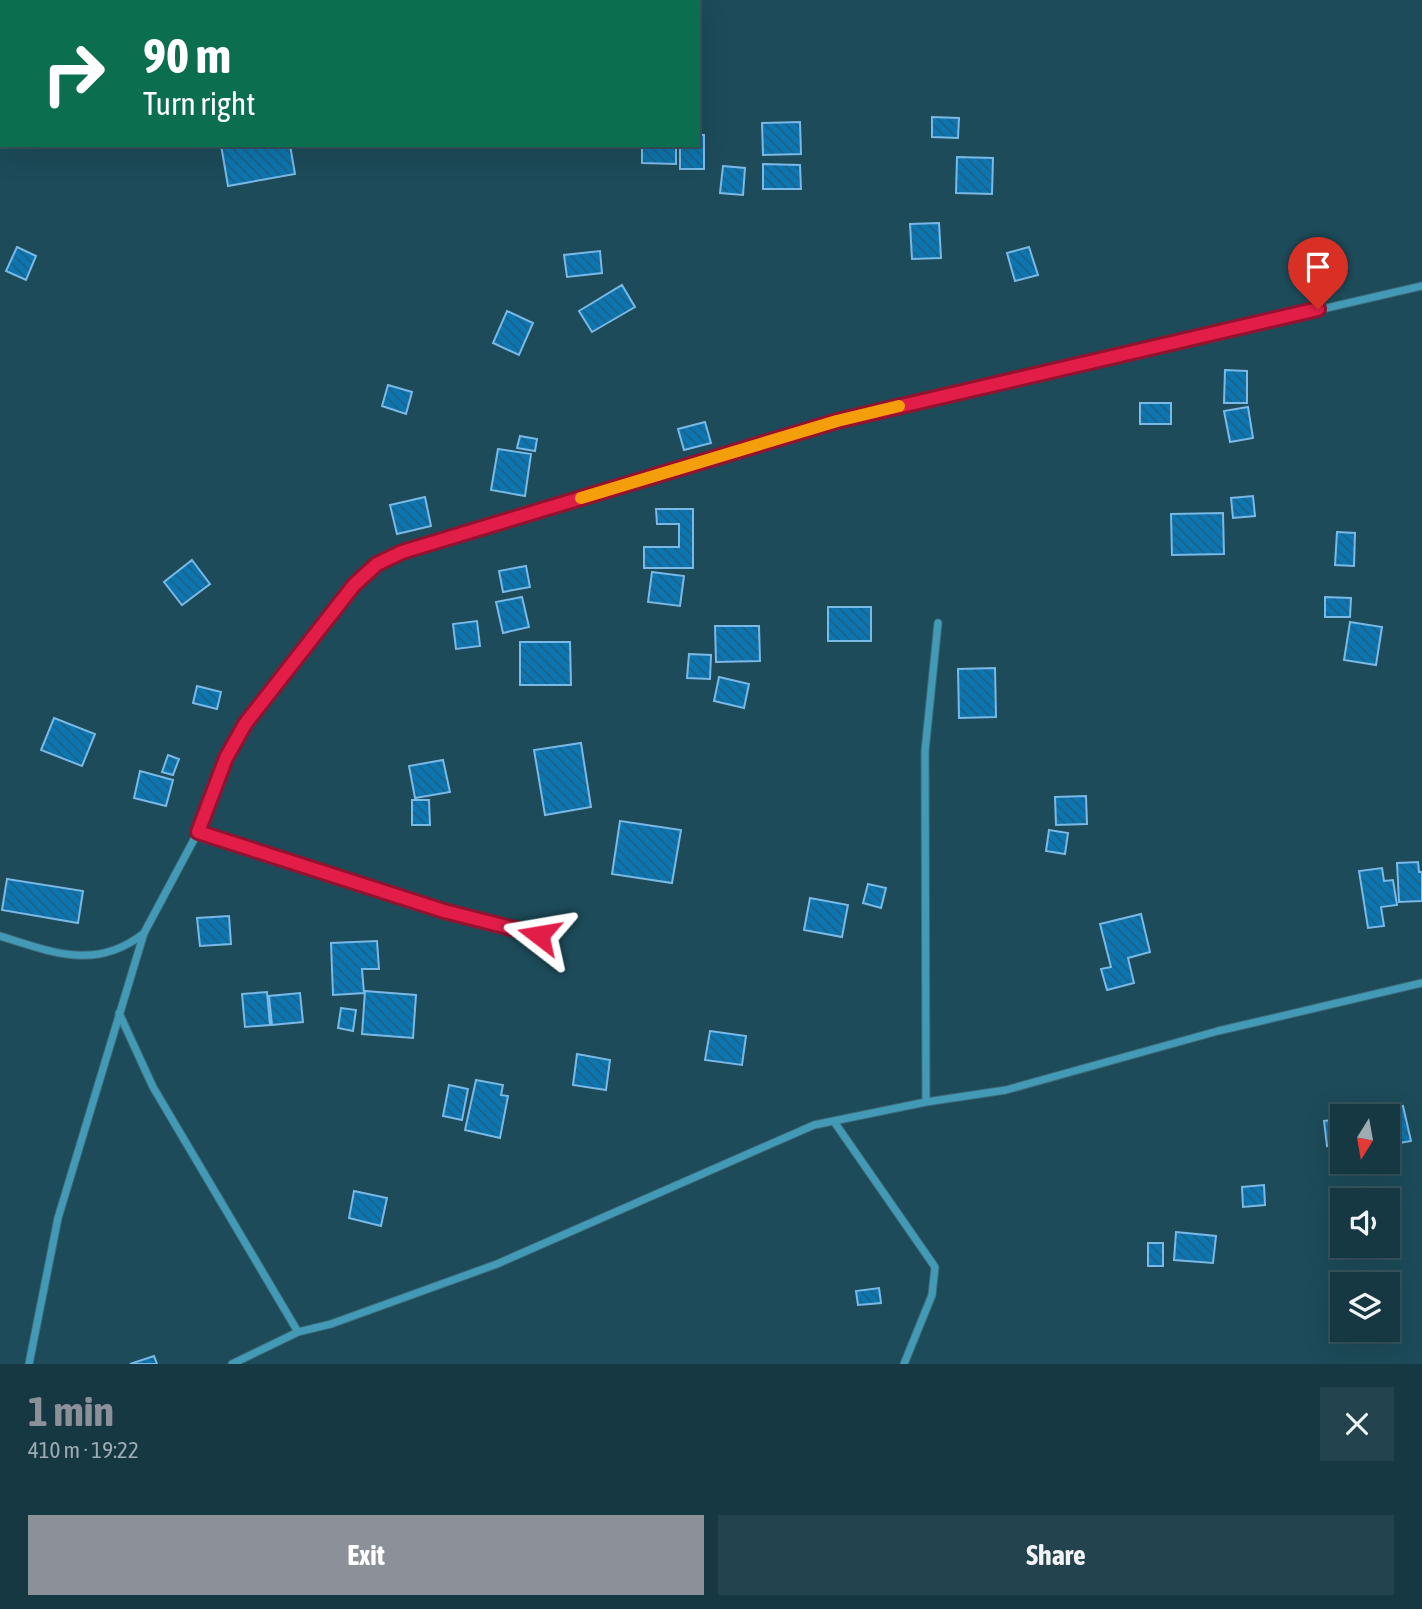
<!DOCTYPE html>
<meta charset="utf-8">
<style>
:root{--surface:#163843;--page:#23434e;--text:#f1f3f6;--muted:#9eacb2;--line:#35525c;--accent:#8c9099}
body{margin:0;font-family:"Asap Condensed",sans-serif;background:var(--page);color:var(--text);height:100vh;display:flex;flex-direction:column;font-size:26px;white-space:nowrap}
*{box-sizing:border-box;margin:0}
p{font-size:23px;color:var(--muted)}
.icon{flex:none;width:38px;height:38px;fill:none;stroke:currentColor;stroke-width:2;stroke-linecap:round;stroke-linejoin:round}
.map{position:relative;height:1364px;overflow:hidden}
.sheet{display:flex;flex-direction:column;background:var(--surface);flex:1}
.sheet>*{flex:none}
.top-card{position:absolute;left:0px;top:0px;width:700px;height:147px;box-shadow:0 7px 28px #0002,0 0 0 2px var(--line);background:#0b6e4f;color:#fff;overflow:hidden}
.needle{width:46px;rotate:191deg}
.buttons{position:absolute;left:1330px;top:1104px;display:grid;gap:14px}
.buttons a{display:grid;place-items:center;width:70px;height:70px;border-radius:0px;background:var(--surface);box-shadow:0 7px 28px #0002,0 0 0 2px var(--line);font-size:35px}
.pin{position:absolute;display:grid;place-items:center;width:60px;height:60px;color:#fff;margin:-72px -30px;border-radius:50% 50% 50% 0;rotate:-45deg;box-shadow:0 0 7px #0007}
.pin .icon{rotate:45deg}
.me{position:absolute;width:77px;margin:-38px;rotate:284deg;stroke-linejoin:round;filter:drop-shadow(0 0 5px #0008)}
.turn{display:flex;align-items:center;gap:24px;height:147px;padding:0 28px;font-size:32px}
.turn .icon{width:91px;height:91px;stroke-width:2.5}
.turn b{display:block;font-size:49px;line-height:60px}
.round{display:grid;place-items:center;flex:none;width:74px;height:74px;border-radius:0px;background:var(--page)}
.overview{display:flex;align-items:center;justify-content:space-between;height:119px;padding:0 28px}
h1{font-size:42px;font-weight:700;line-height:52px;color:var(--accent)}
.action{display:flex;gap:14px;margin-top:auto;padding:14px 28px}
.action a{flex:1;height:80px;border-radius:0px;background:var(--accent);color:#fff;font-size:28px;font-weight:700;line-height:80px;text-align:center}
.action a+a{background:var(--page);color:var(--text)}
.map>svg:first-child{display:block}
</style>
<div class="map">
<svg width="1422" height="1364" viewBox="0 0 1422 1364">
<defs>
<pattern id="building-back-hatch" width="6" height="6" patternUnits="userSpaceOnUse" patternTransform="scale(1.75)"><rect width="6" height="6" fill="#0b76b1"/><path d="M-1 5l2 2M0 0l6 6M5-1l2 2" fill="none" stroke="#206083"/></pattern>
</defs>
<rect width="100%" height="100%" fill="#1d4b59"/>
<path fill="url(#building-back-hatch)" stroke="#7ab8e6" stroke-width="2" d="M 932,117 L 959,118 L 958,138 L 932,137 Z
M 800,122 L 801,154 L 763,155 L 762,123 Z
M 698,135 L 704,135 L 704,169 L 680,169 L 680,145 L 698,145 Z
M 221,145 L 290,145 L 295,174 L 228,186 Z
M 642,145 L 676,145 L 676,164 L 642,163 Z
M 957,157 L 993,158 L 992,194 L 956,193 Z
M 763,164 L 800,165 L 801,189 L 763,189 Z
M 723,166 L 745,168 L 743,195 L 720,193 Z
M 939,223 L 941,258 L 912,259 L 910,224 Z
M 17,247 L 36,256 L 26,280 L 6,271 Z
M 1029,247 L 1038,275 L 1015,281 L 1007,253 Z
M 600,251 L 602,273 L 567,277 L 564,255 Z
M 622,285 L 635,307 L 592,332 L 579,311 Z
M 507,311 L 533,323 L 519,355 L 493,343 Z
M 1225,370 L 1247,371 L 1247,403 L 1224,403 Z
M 388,385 L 412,392 L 406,414 L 382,406 Z
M 1140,403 L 1171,403 L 1171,424 L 1140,424 Z
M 1248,407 L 1253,438 L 1230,442 L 1224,411 Z
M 705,422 L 711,443 L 684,450 L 678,429 Z
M 520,436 L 537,439 L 535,451 L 517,448 Z
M 498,449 L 531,454 L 525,496 L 491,490 Z
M 1253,496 L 1255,516 L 1233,518 L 1231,498 Z
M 425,497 L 431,526 L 397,534 L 390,505 Z
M 656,509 L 693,509 L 693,568 L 644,568 L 644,547 L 679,547 L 679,524 L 657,524 Z
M 1223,513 L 1224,554 L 1172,555 L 1171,514 Z
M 1337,532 L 1355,533 L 1354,566 L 1335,565 Z
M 192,560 L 210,584 L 182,605 L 164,582 Z
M 526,566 L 530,587 L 503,592 L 499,571 Z
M 652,572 L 684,576 L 680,606 L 648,602 Z
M 522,597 L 529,627 L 503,633 L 496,602 Z
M 1325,597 L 1351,598 L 1350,617 L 1325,617 Z
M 828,607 L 871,607 L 871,641 L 828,641 Z
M 477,621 L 480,646 L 456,649 L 453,624 Z
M 1350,622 L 1382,627 L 1376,665 L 1344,660 Z
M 715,626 L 759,626 L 760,661 L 716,662 Z
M 520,642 L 570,642 L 571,685 L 520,685 Z
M 689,654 L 711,655 L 710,679 L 687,678 Z
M 995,668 L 996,717 L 959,718 L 958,669 Z
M 719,677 L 749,684 L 744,708 L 714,701 Z
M 197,686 L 221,692 L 217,709 L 193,703 Z
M 54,718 L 95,734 L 82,766 L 41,750 Z
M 581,743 L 591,807 L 545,815 L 534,750 Z
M 168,755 L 179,759 L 173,775 L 162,772 Z
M 443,760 L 450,792 L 415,798 L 409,766 Z
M 140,771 L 173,780 L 166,806 L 134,798 Z
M 1086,796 L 1087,824 L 1056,825 L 1055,797 Z
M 412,800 L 429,800 L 430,825 L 412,825 Z
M 620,821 L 681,830 L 672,883 L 612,874 Z
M 1049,830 L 1068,833 L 1065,854 L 1046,851 Z
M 1418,862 L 1419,872 L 1422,872 L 1422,901 L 1399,902 L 1397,863 Z
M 1382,868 L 1384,881 L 1393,880 L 1397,905 L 1381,907 L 1384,926 L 1368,928 L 1359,871 Z
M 7,879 L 83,891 L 78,923 L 2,910 Z
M 868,884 L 886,888 L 881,908 L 863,903 Z
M 810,898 L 848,905 L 842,937 L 804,930 Z
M 1141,914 L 1150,952 L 1128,958 L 1134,983 L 1107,990 L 1101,969 L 1111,967 L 1100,924 Z
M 229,916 L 231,944 L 200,946 L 197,918 Z
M 377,941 L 379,969 L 362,969 L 364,993 L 333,995 L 331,943 Z
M 365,991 L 416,995 L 413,1038 L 362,1034 Z
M 267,992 L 270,1025 L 245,1027 L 242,994 Z
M 300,993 L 303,1022 L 272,1025 L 269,996 Z
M 341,1008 L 356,1010 L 353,1031 L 338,1028 Z
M 710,1031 L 746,1036 L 742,1065 L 705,1060 Z
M 577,1054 L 610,1060 L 606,1090 L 573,1085 Z
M 476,1080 L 503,1085 L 501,1095 L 508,1096 L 500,1138 L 465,1130 Z
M 449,1085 L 468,1089 L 462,1120 L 443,1116 Z
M 1403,1106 L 1411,1141 L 1388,1145 L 1388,1116 L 1359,1116 Z
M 1342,1119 L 1342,1144 L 1327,1146 L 1324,1121 Z
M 1264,1185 L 1265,1205 L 1243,1207 L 1242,1187 Z
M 354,1191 L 387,1198 L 381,1226 L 349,1218 Z
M 1176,1232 L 1216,1236 L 1213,1263 L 1174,1260 Z
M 1148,1243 L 1163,1243 L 1163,1266 L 1148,1266 Z
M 879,1288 L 881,1303 L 858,1305 L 856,1291 Z
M 154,1356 L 157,1364 L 130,1364 Z"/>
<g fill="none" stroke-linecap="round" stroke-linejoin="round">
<g stroke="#3d6b79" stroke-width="9">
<path id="street" d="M 0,127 L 2,127
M 198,832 L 393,896 L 539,935
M 0,936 C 52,952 95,971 143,934
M 119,1013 L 153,1087 L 298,1332
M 926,1102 L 925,751 L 938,623
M 835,1123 L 935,1267 L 932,1295 L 904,1364
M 29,1364 L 58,1218 L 144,933 L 198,832 L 226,758 L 245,724 L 354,585 L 377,564 L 402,552 L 837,421 L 1422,286
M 232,1364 L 298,1332 L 331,1324 L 497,1264 L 814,1125 L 926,1102 L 1006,1090 L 1218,1031 L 1422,983"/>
</g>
<use href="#street" stroke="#429ab6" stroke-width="7"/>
</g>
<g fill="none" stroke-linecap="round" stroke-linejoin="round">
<g stroke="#92132f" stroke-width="18">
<path id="route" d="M 539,935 L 444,911 L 198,832 L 226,758 L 245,724 L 354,585 L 377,564 L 402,552 L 837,421 L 1318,309"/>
</g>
<use href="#route" stroke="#e11d48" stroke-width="12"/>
<path stroke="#f59e0b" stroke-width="12" d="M 581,498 L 837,421 L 899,406"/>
</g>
</svg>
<div class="buttons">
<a><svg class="needle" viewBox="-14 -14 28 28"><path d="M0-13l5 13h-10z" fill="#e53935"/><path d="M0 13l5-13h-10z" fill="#9eacb2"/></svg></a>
<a><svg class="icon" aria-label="sound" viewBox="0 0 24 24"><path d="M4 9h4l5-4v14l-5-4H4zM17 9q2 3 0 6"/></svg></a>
<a><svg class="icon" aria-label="layers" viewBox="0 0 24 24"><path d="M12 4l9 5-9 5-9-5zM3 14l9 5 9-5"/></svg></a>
</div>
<div class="pin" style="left:1318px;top:309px;background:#d93025"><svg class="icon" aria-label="arrive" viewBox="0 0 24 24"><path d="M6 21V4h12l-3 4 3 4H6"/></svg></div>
<svg class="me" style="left:539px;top:935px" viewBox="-20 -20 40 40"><path d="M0-17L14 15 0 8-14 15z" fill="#e11d48" stroke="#fff" stroke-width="4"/></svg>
<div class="top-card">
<div class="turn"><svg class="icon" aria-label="right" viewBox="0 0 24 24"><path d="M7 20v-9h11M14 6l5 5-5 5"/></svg><div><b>90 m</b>Turn right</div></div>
</div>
</div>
<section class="sheet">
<div class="overview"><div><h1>1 min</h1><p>410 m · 19:22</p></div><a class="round"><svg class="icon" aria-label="close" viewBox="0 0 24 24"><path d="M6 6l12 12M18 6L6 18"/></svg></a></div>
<div class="action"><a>Exit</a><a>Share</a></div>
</section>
